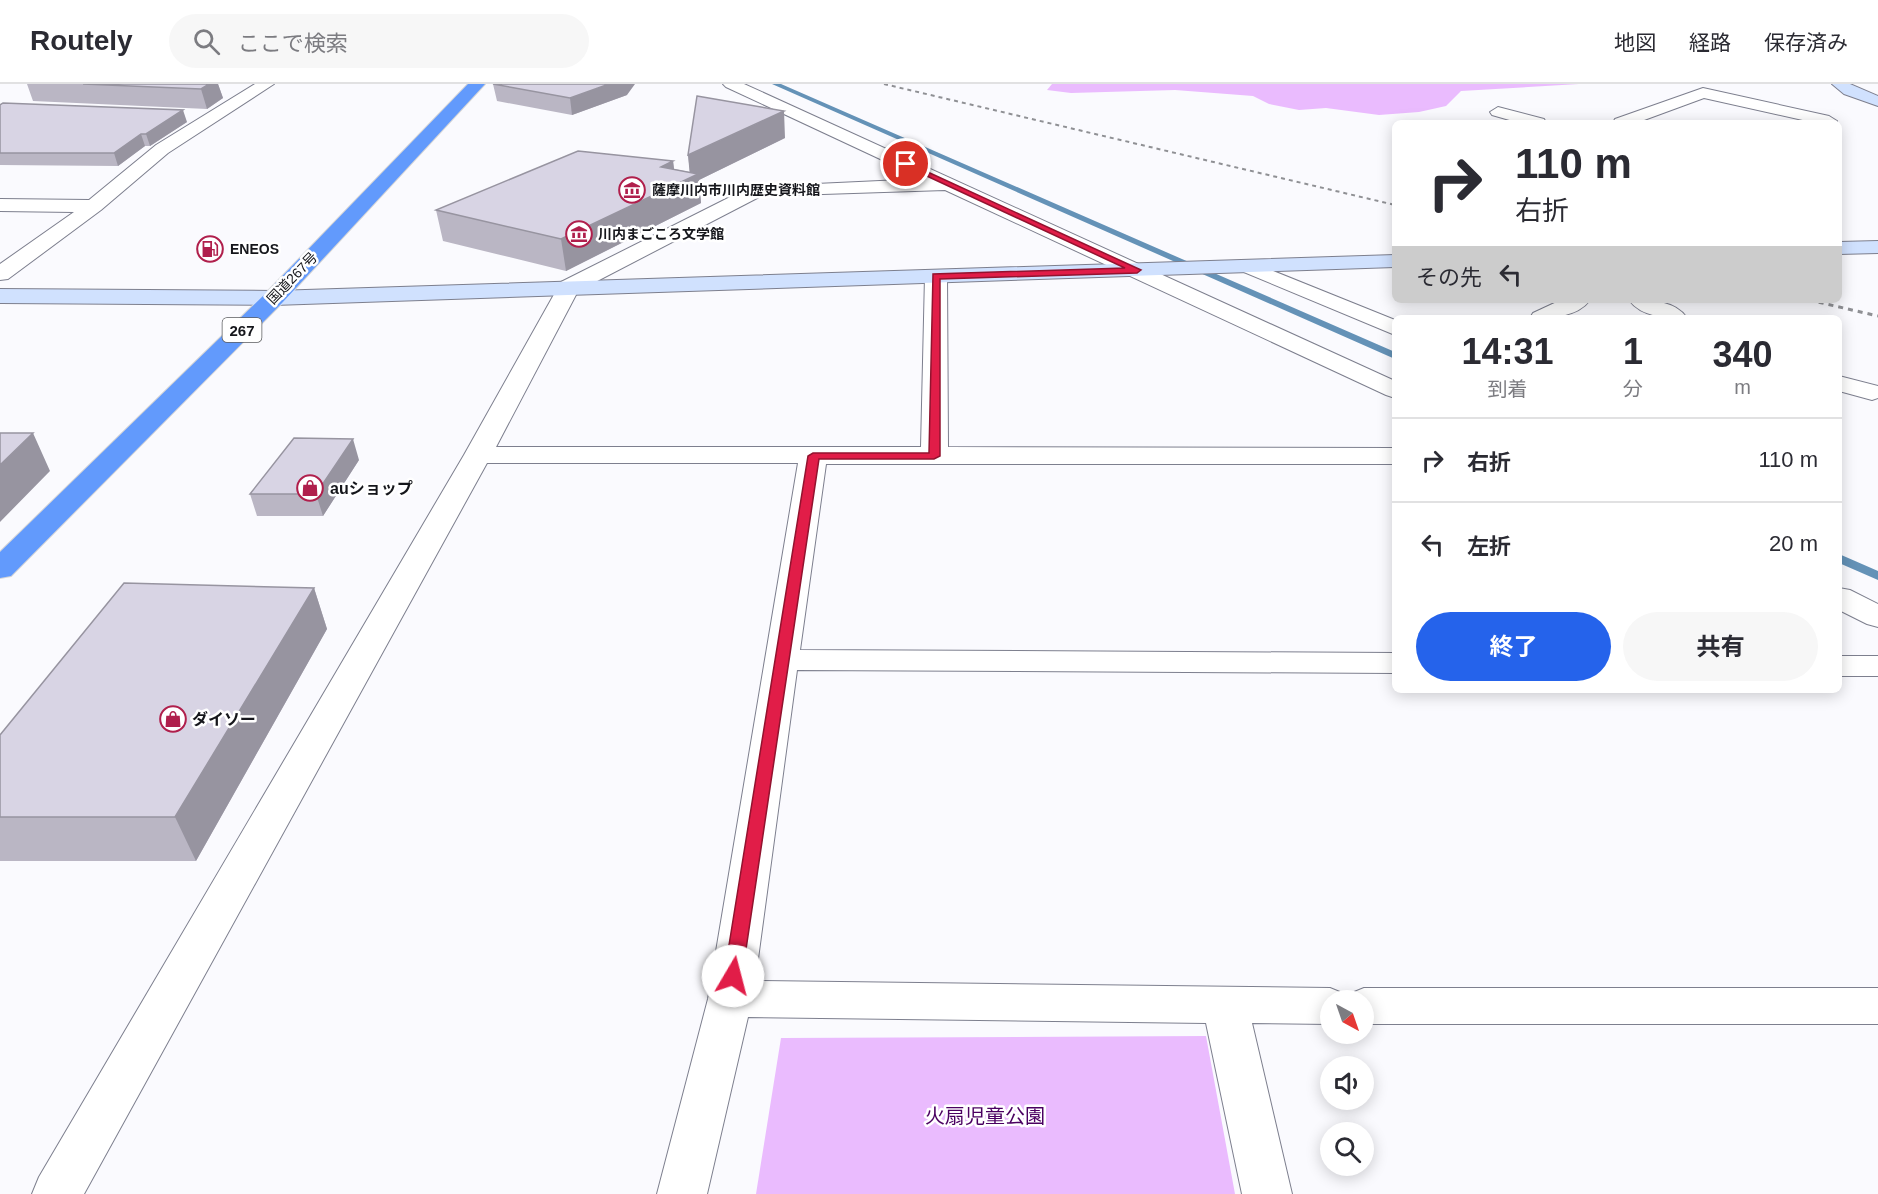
<!DOCTYPE html>
<html lang="ja">
<meta charset="utf-8">
<style>
:root{--surface:#fff;--page:#f7f7f7;--text:#2b2b33;--muted:#7c7c81;--line:#e1e1e2;--accent:#2563eb}
body{margin:0;font-family:Helvetica,"Noto Sans JP",sans-serif;background:var(--page);color:var(--text);height:100vh;display:flex;flex-direction:column;font-size:22px;white-space:nowrap}
*{box-sizing:border-box;margin:0}
p{font-size:20px;color:var(--muted)}
.icon{flex:none;width:33px;height:33px;fill:none;stroke:currentColor;stroke-width:2;stroke-linecap:round;stroke-linejoin:round}
.map{position:relative;flex:1;overflow:hidden}
.details{position:absolute;left:1392px;top:231px;width:450px;height:378px;display:flex;flex-direction:column;background:var(--surface);border-radius:9px;box-shadow:0 3px 15px #0003}
.details>*{flex:none}
.banner{position:absolute;left:1392px;top:36px;width:450px;height:183px;border-radius:9px;box-shadow:0 3px 15px #0003;background:#fff;color:var(--text);overflow:hidden}
.needle{width:39px;rotate:140deg}
.controls{position:absolute;left:1320px;top:906px;display:grid;gap:12px}
.controls a{display:grid;place-items:center;width:54px;height:54px;border-radius:50%;background:var(--surface);box-shadow:0 3px 15px #0003;font-size:30px}
.pin{position:absolute;display:grid;place-items:center;width:51px;height:51px;color:#fff;margin:-26px;border:3px solid #fff;border-radius:50%;box-shadow:0 2px 6px #0007}
.me{position:absolute;width:66px;margin:-33px;rotate:8deg;stroke-linejoin:round;filter:drop-shadow(0 0 4px #0008)}
.turn{display:flex;align-items:center;gap:21px;height:126px;padding:0 24px;font-size:27px}
.turn .icon{width:78px;height:78px;stroke-width:2.5}
.turn b{display:block;font-size:42px;line-height:51px}
.then{display:flex;align-items:center;height:57px;padding:0 24px;background:#0003;gap:12px;font-size:22px}
.eta{display:flex;justify-content:space-evenly;align-items:center;height:102px;text-align:center}
.eta b{font-size:36px;font-weight:700;line-height:42px}
.primary-button{display:flex;gap:12px;margin-top:auto;padding:12px 24px}
.primary-button a{flex:1;height:69px;border-radius:36px;background:var(--accent);color:#fff;font-size:24px;font-weight:700;line-height:69px;text-align:center}
.primary-button a+a{background:var(--page);color:var(--text)}
ul{padding:0;list-style:none}
li{display:flex;align-items:center;gap:18px;height:84px;padding:0 24px;border-top:2px solid var(--line)}
li div{flex:1}
li b{display:block;font-size:22px}
li em{font-style:normal}
header{display:flex;align-items:center;gap:36px;box-sizing:border-box;height:84px;padding:0 30px;background:var(--surface);border-bottom:2px solid var(--line)}
header strong{font-size:28px}
nav{display:flex;gap:33px;margin-inline-start:auto;font-size:21px}
.search{width:420px;height:54px;background:var(--page);display:flex;align-items:center;gap:15px;box-sizing:border-box;padding:0 21px;border-radius:33px;color:var(--muted);font-size:22px}
.map>svg:first-child{display:block}
</style>
<header>
<strong>Routely</strong>
<div class="search"><svg class="icon" aria-label="search" viewBox="0 0 24 24"><circle cx="10" cy="10" r="6"/><path d="M15 15l6 6"/></svg>ここで検索</div>
<nav><a>地図</a><a>経路</a><a>保存済み</a></nav>
</header>
<div class="map">
<svg width="1878" height="1110" viewBox="0 0 1878 1110">
<rect width="100%" height="100%" fill="#fafafe"/>
<path fill="#eabbfe" d="M 1052,0 L 1579,0 L 1461,7 L 1446,22 L 1419,28 L 1379,31 L 1326,24 L 1299,26 L 1269,20 L 1253,12 L 1175,6 L 1071,9 L 1047,6 Z
M 1206,952 L 1235,1110 L 756,1110 L 781,954 Z"/>
<g fill="none" stroke-linecap="round" stroke-linejoin="round">
<path fill="#6492b7" fill-rule="evenodd" d="M 772,0 L 781,0 L 1395,268 L 1395,275 Z
M 1839,470 L 1878,487 L 1878,496 L 1839,479 Z"/>
<g stroke="#7d7f8e" stroke-width="2">
<path id="street" d="M 255,0 L 274,0 L 168,69 L 101,126 L 8,195 L 0,196 L 0,180 L 74,128 L 0,127 L 0,115 L 89,116 L 156,61 Z
M 723,0 L 744,0 L 1395,297 L 1395,314 L 1386,311 L 945,106 L 761,112 L 578,207 L 496,363 L 921,363 L 925,192 L 928,187 L 936,186 L 944,187 L 947,192 L 948,363 L 1395,364 L 1395,380 L 826,380 L 800,566 L 1395,569 L 1395,589 L 797,586 L 755,897 L 1330,904 L 1347,911 L 1364,904 L 1878,904 L 1878,940 L 1364,940 L 1364,916 L 1330,916 L 1330,940 L 1252,939 L 1292,1110 L 1242,1110 L 1206,939 L 748,933 L 707,1110 L 657,1110 L 708,915 L 798,379 L 487,379 L 84,1110 L 32,1110 L 39,1093 L 464,371 L 561,198 L 750,103 L 923,95 L 726,3 Z
M 1703,4 L 1829,32 L 1837,37 L 1836,39 L 1816,39 L 1704,14 L 1636,39 L 1613,39 L 1615,35 Z
M 1498,23 L 1544,35 L 1546,39 L 1520,39 L 1492,31 L 1490,28 Z
M 1246,176 L 1395,236 L 1395,251 L 1239,186 L 1235,182 L 1239,178 Z
M 1561,216 L 1590,216 C 1577,234 1549,234 1530,234 L 1533,229 Z
M 1629,216 C 1649,216 1675,216 1687,234 C 1668,234 1642,234 1629,216 Z
M 1839,292 L 1878,302 L 1878,314 L 1872,316 L 1839,307 Z
M 1839,504 L 1850,506 L 1878,520 L 1878,543 L 1867,540 L 1839,526 Z
M 1839,572 L 1878,572 L 1878,592 L 1839,592 Z"/>
</g>
<g stroke="#7d7f8e" stroke-width="2">
<path id="secondary" d="M 1832,0 L 1850,0 L 1878,12 L 1878,22 L 1844,10 Z
M 1878,157 L 1878,169 L 1839,170 L 1839,158 Z
M 1395,171 L 1395,183 L 274,221 L 0,219 L 0,205 L 274,207 Z"/>
</g>
<g stroke="#d5d5d6" stroke-width="2">
<path id="highway" d="M 468,0 L 485,0 L 282,219 L 11,492 L 0,494 L 0,468 L 266,209 Z"/>
</g>
<use href="#street" fill="#fff" fill-rule="evenodd"/>
<use href="#secondary" fill="#d0e1fe" fill-rule="evenodd"/>
<use href="#highway" fill="#629afc" fill-rule="evenodd"/>
<path stroke="#8f9094" stroke-width="2" stroke-dasharray="4 4" stroke-linecap="butt" d="M 884,0 L 1395,121"/>
<path stroke="#8f9094" stroke-width="3" stroke-dasharray="5 5" stroke-linecap="butt" d="M 1809,216 L 1878,232"/>
</g>
<path fill="#bab6c4" d="M 27,0 L 218,0 L 223,14 L 207,25 L 33,17 Z
M 493,0 L 627,11 L 572,31 L 497,17 Z
M 0,21 L 187,38 L 150,62 L 145,62 L 118,82 L 0,81 Z
M 785,54 L 699,96 L 701,119 L 566,187 L 443,157 L 436,126 L 673,77 L 674,85 L 690,88 L 688,71 Z
M 359,376 L 323,432 L 257,432 L 250,410 Z
M 314,504 L 327,545 L 196,777 L 0,777 L 0,651 Z"/>
<path fill="#9794a0" d="M 209,0 L 218,0 L 223,14 L 207,25 L 201,5 Z
M 609,0 L 635,0 L 627,11 L 572,31 L 570,14 Z
M 183,26 L 187,38 L 150,62 L 146,50 Z
M 784,27 L 785,54 L 699,96 L 701,119 L 566,187 L 561,155 L 661,83 L 673,77 L 676,100 L 690,93 L 688,71 Z
M 141,50 L 145,62 L 118,82 L 114,69 Z
M 33,349 L 50,387 L 0,438 L 0,381 Z
M 353,355 L 359,376 L 323,432 L 316,410 Z
M 314,504 L 327,545 L 196,777 L 175,733 Z"/>
<path fill="#d8d4e4" stroke="#9794a0" stroke-width="1.5" d="M 83,0 L 209,0 L 201,5 Z
M 493,0 L 609,0 L 570,14 Z
M 697,12 L 784,27 L 688,71 Z
M 3,19 L 183,26 L 146,50 L 141,50 L 114,69 L 0,69 L 0,21 Z
M 578,67 L 673,77 L 661,83 L 698,90 L 561,155 L 436,126 Z
M 0,349 L 33,349 L 0,381 Z
M 294,354 L 353,355 L 316,410 L 250,410 Z
M 124,499 L 314,504 L 175,733 L 0,733 L 0,651 Z"/>
<path fill="#e11d48" stroke="#92132f" stroke-width="1.5" d="M 906,78 L 1141,186 L 1137,189 L 940,195 L 940,372 L 934,375 L 819,375 L 742,892 L 739,897 L 733,899 L 727,897 L 724,892 L 808,372 L 813,369 L 929,369 L 933,190 L 1125,184 L 903,81 Z"/>
<defs>
<g id="museum-ring" transform="scale(1.35)"><circle r="9.5" fill="#fff" stroke="#b01f4c" stroke-width="1.5"/><path d="M0-6L6-3V-2H-6V-3ZM-5-1h2V3h-2ZM-1-1h2V3h-2ZM3-1h2V3H3ZM-6 4H6V6H-6Z" fill="#b01f4c"/></g>
<g id="fuel-ring" transform="scale(1.35)"><circle r="9.5" fill="#fff" stroke="#b01f4c" stroke-width="1.5"/><path d="M-5.5-6h7V0h2V4h1.3V-2.5L3-4.5l.8-.8L6-3V5H2.5V1h-1V6h-7ZM-4.2-4.7v3.2H.2V-4.7Z" fill="#b01f4c"/></g>
<g id="shop-ring" transform="scale(1.35)"><circle r="9.5" fill="#fff" stroke="#b01f4c" stroke-width="1.5"/><path d="M-5-2.5h2.3a2.7 3.5 0 0 1 5.4 0H5L5.5 6h-11ZM-1.5-2.5h3a1.5 2.3 0 0 0-3 0Z" fill="#b01f4c"/></g>
</defs>
<g fill-rule="evenodd">
<use href="#museum-ring" x="632" y="106"/>
<use href="#museum-ring" x="579" y="150"/>
<use href="#fuel-ring" x="210" y="165"/>
<use href="#shop-ring" x="310" y="404"/>
<use href="#shop-ring" x="173" y="635"/>
</g>
<g text-anchor="middle" dominant-baseline="central" stroke-width="5" stroke-linejoin="round" paint-order="stroke">
<g font-size="14" font-weight="bold" fill="#15161b" stroke="#fff" text-anchor="start">
<text x="652" y="106">薩摩川内市川内歴史資料館</text>
<text x="598" y="150">川内まごころ文学館</text>
<text x="230" y="165">ENEOS</text>
</g>
<g font-size="14" fill="#15161b" stroke="#fff">
<text transform="translate(292 194) rotate(-46)">国道267号</text>
</g>
<rect fill="#fff" stroke="#5b5c5f" stroke-width="1.5" x="222.5" y="234" width="39" height="24" rx="4.5"/>
<g font-size="15" font-weight="bold" fill="#15161b">
<text x="242" y="246">267</text>
</g>
<g font-size="16" font-weight="bold" fill="#15161b" stroke="#fff" text-anchor="start">
<text x="330" y="404">auショップ</text>
<text x="192" y="635">ダイソー</text>
</g>
<g font-size="20" fill="#4a0061" stroke="#fff">
<text x="985" y="1032">火扇児童公園</text>
</g>
</g>
</svg>
<div class="controls">
<a><svg class="needle" viewBox="-14 -14 28 28"><path d="M0-13l5 13h-10z" fill="#e53935"/><path d="M0 13l5-13h-10z" fill="#7c7c81"/></svg></a>
<a><svg class="icon" aria-label="sound" viewBox="0 0 24 24"><path d="M4 9h4l5-4v14l-5-4H4zM17 9q2 3 0 6"/></svg></a>
<a><svg class="icon" aria-label="search" viewBox="0 0 24 24"><circle cx="10" cy="10" r="6"/><path d="M15 15l6 6"/></svg></a>
</div>
<div class="pin" style="left:906px;top:80px;background:#d93025"><svg class="icon" aria-label="arrive" viewBox="0 0 24 24"><path d="M6 21V4h12l-3 4 3 4H6"/></svg></div>
<svg class="me" style="left:733px;top:892px" viewBox="-20 -20 40 40"><circle r="19" fill="#fff"/><path d="M0-13L10 11 0 6-10 11z" fill="#e11d48"/></svg>
<div class="banner">
<div class="turn"><svg class="icon" aria-label="right" viewBox="0 0 24 24"><path d="M7 20v-9h11M14 6l5 5-5 5"/></svg><div><b>110 m</b>右折</div></div>
<div class="then">その先<svg class="icon" aria-label="left" viewBox="0 0 24 24"><path d="M17 20v-9H6M10 6l-5 5 5 5"/></svg></div>
</div>
<section class="details">
<div class="eta">
<div><b>14:31</b><p>到着</p></div>
<div><b>1</b><p>分</p></div>
<div><b>340</b><p>m</p></div>
</div>
<ul>
<li><svg class="icon" aria-label="right" viewBox="0 0 24 24"><path d="M7 20v-9h11M14 6l5 5-5 5"/></svg><div><b>右折</b></div><em>110 m</em></li>
<li><svg class="icon" aria-label="left" viewBox="0 0 24 24"><path d="M17 20v-9H6M10 6l-5 5 5 5"/></svg><div><b>左折</b></div><em>20 m</em></li>
</ul>
<div class="primary-button"><a>終了</a><a>共有</a></div>
</section>
</div>
